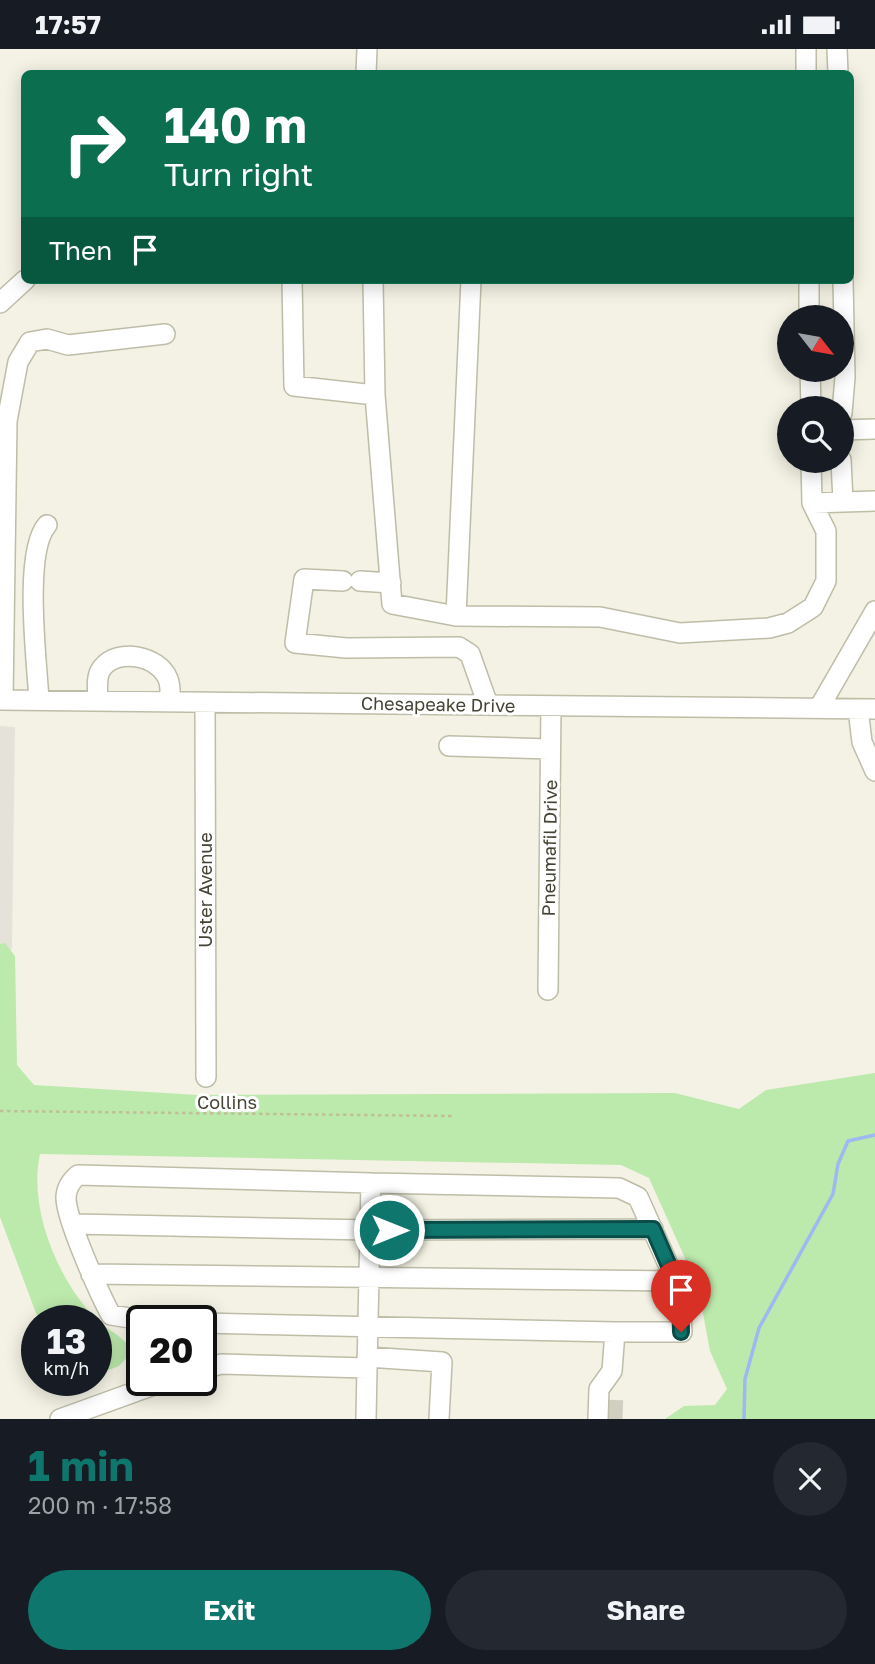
<!DOCTYPE html>
<meta charset="utf-8">
<style>
:root{--surface:#171b24;--page:#242831;--text:#f1f3f6;--muted:#9ea1a6;--accent:#0f766e}
body{margin:0;font-family:"Golos Text",sans-serif;background:var(--page);color:var(--text);height:100vh;display:flex;flex-direction:column;font-size:26px;white-space:nowrap}
*{box-sizing:border-box;margin:0}
p{font-size:23px;color:var(--muted)}
.icon{flex:none;width:38px;height:38px;fill:none;stroke:currentColor;stroke-width:2;stroke-linecap:round;stroke-linejoin:round}
.map{position:relative;height:1370px;overflow:hidden}
.panel{display:flex;flex-direction:column;background:var(--surface);flex:1}
.panel>*{flex:none}
.top-card{position:absolute;left:21px;top:21px;width:833px;height:214px;border-radius:10px;box-shadow:0 4px 18px #0003;background:#0b6e4f;color:#fff;overflow:hidden}
.needle{width:46px;rotate:121deg}
.tools{position:absolute;left:777px;top:256px;display:grid;gap:14px}
.tools a{display:grid;place-items:center;width:77px;height:77px;border-radius:50%;background:var(--surface);box-shadow:0 4px 18px #0003;font-size:35px}
.speed{position:absolute;left:21px;top:1256px;display:flex;gap:14px;font-size:35px;font-weight:700;text-align:center}
.speed>*{display:grid;place-content:center;width:91px;height:91px;border-radius:50%;background:var(--surface);box-shadow:0 4px 18px #0003;line-height:1}
.speed small{font-size:18px;font-weight:400}
.speed .limit{border:4px solid #111;border-radius:10px;background:#fff;color:#111}
.pin{position:absolute;display:grid;place-items:center;width:60px;height:60px;color:#fff;margin:-72px -30px;border-radius:50% 50% 50% 0;rotate:-45deg;box-shadow:0 0 7px #0007}
.pin .icon{rotate:45deg}
.me{position:absolute;width:77px;margin:-38px;rotate:90deg;stroke-linejoin:round;filter:drop-shadow(0 0 5px #0008)}
.turn{display:flex;align-items:center;gap:24px;height:147px;padding:0 28px;font-size:32px}
.turn .icon{width:91px;height:91px;stroke-width:2.5}
.turn b{display:block;font-size:49px;line-height:60px}
.then{display:flex;align-items:center;height:66px;padding:0 28px;background:#0003;gap:14px;font-size:26px}
.round{display:grid;place-items:center;flex:none;width:74px;height:74px;border-radius:37px;background:var(--page)}
.overview{display:flex;align-items:center;justify-content:space-between;height:119px;padding:0 28px}
h1{font-size:42px;font-weight:700;line-height:52px;color:var(--accent)}
.cta{display:flex;gap:14px;margin-top:auto;padding:14px 28px}
.cta a{flex:1;height:80px;border-radius:42px;background:var(--accent);color:#fff;font-size:28px;font-weight:700;line-height:80px;text-align:center}
.cta a+a{background:var(--page);color:var(--text)}
.status{display:flex;justify-content:space-between;align-items:center;height:49px;padding:0 35px;background:var(--surface);direction:ltr}
.status svg{height:19px;fill:currentColor}
.map>svg:first-child{display:block}
</style>
<div class="status"><b>17:57</b><svg viewBox="0 0 49 12"><path d="M0 12V9h3v3zM5 12V6h3v6zM10 12V3h3v9zM15 12V0h3v12zM26 1h20v11H26zM47 4h2v5h-2z"/></svg></div>
<div class="map">
<svg width="875" height="1370" viewBox="0 0 875 1370">
<rect width="100%" height="100%" fill="#f3f2e4"/>
<path fill="#e5e3d9" d="M 0,677 L 15,678 L 12,899 L 0,932 Z"/>
<path fill="#bce9ac" d="M 5,894 L 15,907 L 17,1016 L 34,1036 L 198,1046 L 675,1044 L 739,1060 L 766,1041 L 875,1024 L 875,1370 L 665,1370 L 684,1357 L 715,1356 L 727,1340 L 710,1302 L 698,1238 L 649,1129 L 621,1116 L 40,1105 C 28,1160 58,1232 97,1271 C 109,1283 125,1287 132,1303 L 119,1317 L 96,1326 L 96,1272 L 39,1272 L 0,1168 L 0,895 Z"/>
<g fill="none" stroke-linecap="round" stroke-linejoin="round">
<path stroke="#9eb8f2" stroke-width="3.5" d="M 744,1370 L 745,1330 L 759,1279 L 833,1145 L 838,1115 L 848,1092 L 875,1086"/>
<path stroke="#d0cfc1" stroke-width="19" stroke-dasharray="19 10" stroke-linecap="butt" d="M 613,1370 L 614,1342"/>
<g stroke="#bebda7" stroke-width="22">
<path id="minor" d="M 806,0 L 806,24
M 837,0 L 838,24
M 366,24 L 367,0
M 292,231 L 294,337 L 375,346
M 373,231 L 375,346 L 392,555 L 456,567 L 600,568 L 680,584 L 769,579 L 788,574 L 813,558 L 826,532 L 826,482 L 812,454 L 811,411
M 809,231 L 809,268
M 0,254 L 25,231
M 810,320 L 811,359
M 842,364 L 845,328 L 843,231
M 842,381 L 875,380
M 841,411 L 843,453
M 812,454 L 875,452
M 343,532 L 304,530 L 295,594 L 346,599 L 459,598 L 470,605 L 488,656
M 360,532 L 391,534
M 456,567 L 471,231
M 0,651 L 875,660
M 3,651 L 7,372 L 18,313 L 30,293 L 47,290 L 68,296 L 165,285
M 39,651 C 37,614 23,503 47,476
M 98,652 C 98,641 95,628 102,619 C 118,598 159,607 168,630 C 171,637 170,645 170,653
M 205,653 L 206,1028
M 819,659 L 875,562
M 858,660 L 862,693 L 875,722
M 449,697 L 550,700
M 548,941 L 551,657
M 74,1175 L 369,1181 L 653,1180
M 91,1225 L 675,1232
M 149,1272 L 111,1266 C 100,1246 66,1170 66,1149 C 66,1139 71,1132 78,1126 L 371,1134
M 201,1274 L 615,1283 L 612,1322 L 599,1340 L 598,1370
M 367,1308 L 442,1313 L 439,1370
M 367,1319 L 371,1134 L 619,1139 L 638,1148 L 680,1242 L 682,1283 L 615,1283
M 201,1321 L 221,1315 L 367,1319 L 366,1370
M 140,1341 L 142,1312
M 60,1370 L 165,1332"/>
</g>
<path stroke="#c1be98" stroke-width="2.5" stroke-dasharray="3.5 3.5" stroke-linecap="butt" d="M 0,1062 L 453,1067"/>
<use href="#minor" stroke="#fff" stroke-width="19"/>
</g>
<g fill="none" stroke-linecap="round" stroke-linejoin="round">
<g stroke="#0a4d48" stroke-width="18">
<path id="route" d="M 389,1181 L 653,1180 L 680,1242 L 681,1283"/>
</g>
<use href="#route" stroke="#0f766e" stroke-width="12"/>
</g>
<g text-anchor="middle" dominant-baseline="central" stroke-width="6" stroke-linejoin="round" paint-order="stroke">
<g font-size="18" fill="#454334" stroke="#fff">
<text transform="translate(438 655) rotate(1)">Chesapeake Drive</text>
<text transform="translate(549 799) rotate(-89)">Pneumafil Drive</text>
<text transform="translate(205 841) rotate(-90)">Uster Avenue</text>
<text x="227" y="1053">Collins</text>
</g>
</g>
</svg>
<div class="tools">
<a><svg class="needle" viewBox="-14 -14 28 28"><path d="M0-13l5 13h-10z" fill="#e53935"/><path d="M0 13l5-13h-10z" fill="#9ea1a6"/></svg></a>
<a><svg class="icon" aria-label="search" viewBox="0 0 24 24"><circle cx="10" cy="10" r="6"/><path d="M15 15l6 6"/></svg></a>
</div>
<div class="speed"><div>13<small>km/h</small></div><div class="limit">20</div></div>
<div class="pin" style="left:681px;top:1283px;background:#d93025"><svg class="icon" aria-label="arrive" viewBox="0 0 24 24"><path d="M6 21V4h12l-3 4 3 4H6"/></svg></div>
<svg class="me" style="left:389px;top:1181px" viewBox="-20 -20 40 40"><circle r="17" fill="#0f766e" stroke="#fff" stroke-width="3"/><path d="M0-11L8 9 0 5-8 9z" fill="#fff"/></svg>
<div class="top-card">
<div class="turn"><svg class="icon" aria-label="right" viewBox="0 0 24 24"><path d="M7 20v-9h11M14 6l5 5-5 5"/></svg><div><b>140 m</b>Turn right</div></div>
<div class="then">Then<svg class="icon" aria-label="arrive" viewBox="0 0 24 24"><path d="M6 21V4h12l-3 4 3 4H6"/></svg></div>
</div>
</div>
<section class="panel">
<div class="overview"><div><h1>1 min</h1><p>200 m · 17:58</p></div><a class="round"><svg class="icon" aria-label="close" viewBox="0 0 24 24"><path d="M6 6l12 12M18 6L6 18"/></svg></a></div>
<div class="cta"><a>Exit</a><a>Share</a></div>
</section>
